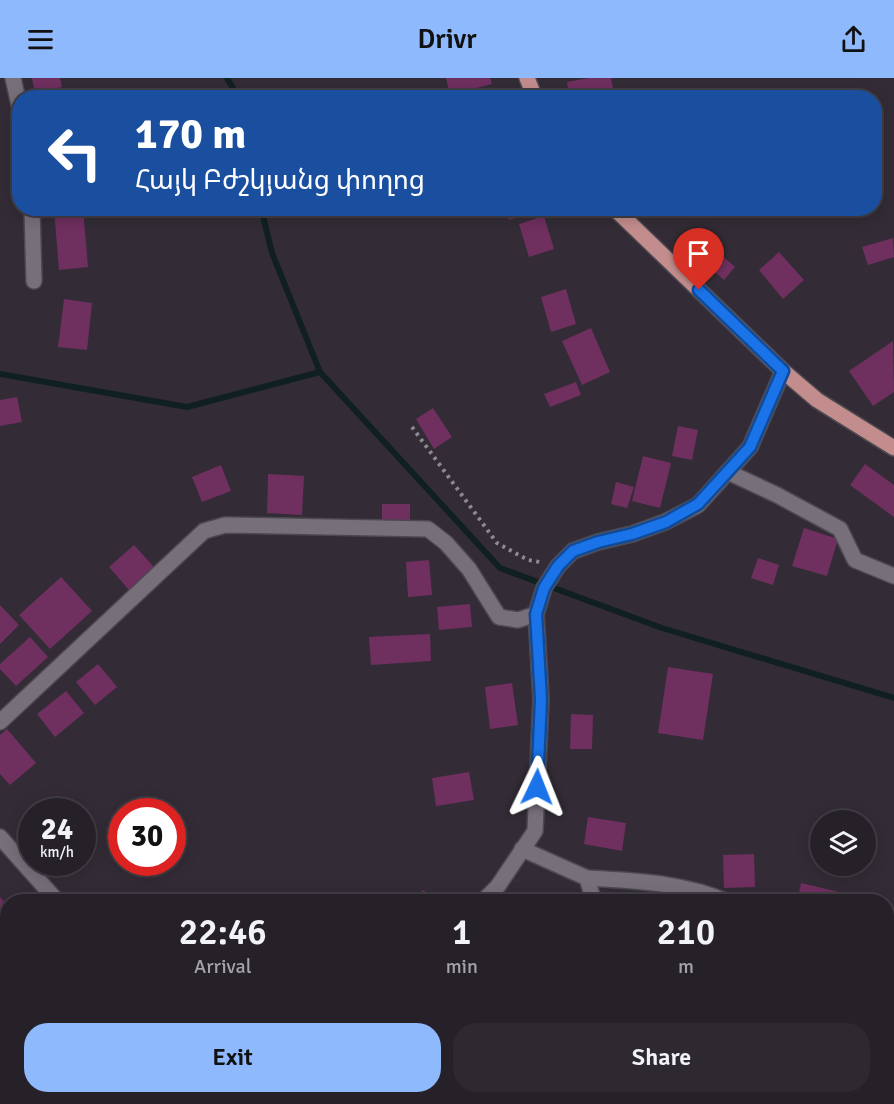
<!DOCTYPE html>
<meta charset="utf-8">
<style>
:root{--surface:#262128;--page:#2e2930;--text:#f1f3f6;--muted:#a4a3a8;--line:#423e45;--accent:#8eb9fc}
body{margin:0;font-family:Signika,"Noto Sans Armenian",sans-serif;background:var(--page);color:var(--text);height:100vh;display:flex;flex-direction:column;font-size:22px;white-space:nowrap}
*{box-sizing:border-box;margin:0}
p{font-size:20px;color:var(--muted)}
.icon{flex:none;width:33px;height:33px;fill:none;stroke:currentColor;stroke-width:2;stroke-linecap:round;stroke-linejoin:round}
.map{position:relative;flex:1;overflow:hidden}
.sheet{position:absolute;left:0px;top:816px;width:894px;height:210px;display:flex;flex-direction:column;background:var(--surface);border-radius:24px 24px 0 0;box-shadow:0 3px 15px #0003,0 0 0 2px var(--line)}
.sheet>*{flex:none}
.top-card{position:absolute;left:12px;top:12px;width:870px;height:126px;border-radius:24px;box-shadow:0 3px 15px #0003,0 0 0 2px var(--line);background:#1a4fa0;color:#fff;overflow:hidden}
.fabs{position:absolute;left:810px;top:732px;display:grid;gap:12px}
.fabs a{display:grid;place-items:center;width:66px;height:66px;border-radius:50%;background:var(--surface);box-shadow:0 3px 15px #0003,0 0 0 2px var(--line);font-size:30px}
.speed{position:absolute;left:18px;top:720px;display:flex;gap:12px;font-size:30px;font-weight:700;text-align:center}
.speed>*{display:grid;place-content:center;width:78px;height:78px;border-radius:50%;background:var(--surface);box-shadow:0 3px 15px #0003,0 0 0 2px var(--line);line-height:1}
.speed small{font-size:15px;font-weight:400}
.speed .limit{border:9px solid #d22;background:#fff;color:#111}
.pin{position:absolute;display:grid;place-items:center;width:51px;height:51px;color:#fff;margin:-62px -26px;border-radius:50% 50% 50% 0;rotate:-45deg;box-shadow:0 0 6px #0007}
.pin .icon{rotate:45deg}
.me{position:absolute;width:66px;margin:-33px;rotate:2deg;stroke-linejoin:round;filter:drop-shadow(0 0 4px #0008)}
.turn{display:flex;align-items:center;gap:21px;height:126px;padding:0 24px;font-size:27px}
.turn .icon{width:78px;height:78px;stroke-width:2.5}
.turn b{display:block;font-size:42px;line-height:51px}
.eta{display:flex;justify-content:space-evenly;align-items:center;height:102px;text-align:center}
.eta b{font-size:36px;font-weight:600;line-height:42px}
.cta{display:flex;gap:12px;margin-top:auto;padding:12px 24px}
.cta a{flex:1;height:69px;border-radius:24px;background:var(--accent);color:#111;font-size:24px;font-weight:600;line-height:69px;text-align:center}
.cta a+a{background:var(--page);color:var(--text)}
header{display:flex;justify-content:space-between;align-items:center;height:78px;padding:0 24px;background:var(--accent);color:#111;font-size:27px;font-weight:600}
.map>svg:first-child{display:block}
</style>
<header><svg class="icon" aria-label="menu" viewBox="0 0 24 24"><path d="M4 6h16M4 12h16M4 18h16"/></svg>Drivr<svg class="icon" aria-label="share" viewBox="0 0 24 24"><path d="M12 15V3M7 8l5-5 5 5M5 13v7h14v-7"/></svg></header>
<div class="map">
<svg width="894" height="1026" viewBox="0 0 894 1026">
<rect width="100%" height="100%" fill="#332c36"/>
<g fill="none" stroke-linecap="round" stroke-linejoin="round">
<path stroke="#102021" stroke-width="6" d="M 227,0 L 233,10 L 235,20
M 261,130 L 272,175 L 320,294 L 500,490 L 662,550 L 894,620
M 0,296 L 187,329 L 320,294"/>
</g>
<path fill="#6f2f5f" d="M 32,0 L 60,0 L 62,9 L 35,15 Z
M 446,0 L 490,0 L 492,6 L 450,17 Z
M 589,0 L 611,0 L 615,20 L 570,20 L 567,4 Z
M 83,130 L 88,189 L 59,192 L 54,131 Z
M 505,130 L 540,130 L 540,131 L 509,142 Z
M 544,138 L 554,171 L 529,179 L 519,146 Z
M 893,160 L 894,179 L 868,187 L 862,169 Z
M 703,161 L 735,189 L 724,202 L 692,174 Z
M 779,174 L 804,202 L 783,221 L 759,192 Z
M 566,211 L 576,246 L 551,254 L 541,219 Z
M 64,221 L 92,225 L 87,272 L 58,269 Z
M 591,250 L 610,294 L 582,307 L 562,263 Z
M 893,263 L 894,314 L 873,328 L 849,293 Z
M 576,304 L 581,317 L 550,329 L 544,316 Z
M 17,319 L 22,344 L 0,348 L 0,322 Z
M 433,330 L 452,359 L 434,371 L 416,341 Z
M 678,348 L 698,352 L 692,382 L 672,378 Z
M 643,378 L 671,385 L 660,430 L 632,423 Z
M 865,386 L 894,407 L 894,439 L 850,407 Z
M 221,387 L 231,413 L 202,424 L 192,399 Z
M 268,396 L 304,398 L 302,437 L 267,435 Z
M 616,404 L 634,409 L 627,430 L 611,426 Z
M 382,426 L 410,426 L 410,445 L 382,444 Z
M 804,450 L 838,461 L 827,498 L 792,488 Z
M 134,467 L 154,489 L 129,512 L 109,489 Z
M 758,480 L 779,487 L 773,507 L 751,500 Z
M 429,482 L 432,517 L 408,519 L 406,484 Z
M 61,499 L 92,533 L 50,571 L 19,537 Z
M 470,526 L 472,549 L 439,552 L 437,529 Z
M 0,527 L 19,547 L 0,566 Z
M 430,556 L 431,583 L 371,587 L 369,559 Z
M 30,559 L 48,579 L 16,608 L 0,591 L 0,586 Z
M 98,586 L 117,609 L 95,627 L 76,604 Z
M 668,589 L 713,596 L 703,662 L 658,655 Z
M 512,605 L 518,647 L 490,651 L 485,609 Z
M 66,613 L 84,635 L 55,659 L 37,636 Z
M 571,636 L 593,637 L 592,671 L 570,671 Z
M 7,651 L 36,685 L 10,707 L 0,696 L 0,657 Z
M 469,694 L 474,722 L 436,728 L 432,700 Z
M 588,739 L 626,745 L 622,773 L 584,766 Z
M 754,776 L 755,809 L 724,810 L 723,777 Z
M 801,805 L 860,819 L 859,824 L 797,824 Z
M 424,812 L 431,824 L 404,824 Z
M 121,814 L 130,824 L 111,824 Z
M 0,819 L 8,828 L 8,845 L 0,851 Z
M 122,1018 L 140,1018 L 143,1026 L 104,1026 Z
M 271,1018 L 306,1018 L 296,1026 L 276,1026 Z
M 598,1018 L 641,1018 L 641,1021 L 628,1026 L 601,1026 Z
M 766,1018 L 789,1018 L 789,1023 L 766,1024 Z"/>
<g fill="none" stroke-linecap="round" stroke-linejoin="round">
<g stroke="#4e4951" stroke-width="18">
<path id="minor" d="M 13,0 L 20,31
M 32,130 L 34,203
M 728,394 L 777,417 L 840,451 L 855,482 L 894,498
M 0,644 L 204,453 L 225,447 L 428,451 L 446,465 L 469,491 L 499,539 L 518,542 L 536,536
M 0,759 L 58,824
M 522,771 L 587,800 L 594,824
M 587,800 C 635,803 683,804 728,824
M 482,824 L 498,808 L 535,753 L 541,621 L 536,536 L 544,510 L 558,488 L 573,473 L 598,464 L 632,456 L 665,444 L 698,427 L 750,369 L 783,293
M 886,927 L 894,961
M 223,1018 L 226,1026
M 718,1018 L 725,1026
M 210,1026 L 212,1018"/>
</g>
<g stroke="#4e4951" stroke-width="18">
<path id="major" d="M 527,0 L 535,20
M 614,130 L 783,293 L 817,322 L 894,370"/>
</g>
<path stroke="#8f8992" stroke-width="4" stroke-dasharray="3 4.5" stroke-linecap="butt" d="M 412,349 L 497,465 L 528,482 L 540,484"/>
<use href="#minor" stroke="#77707b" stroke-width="15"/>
<use href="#major" stroke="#c38d8d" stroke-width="15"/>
</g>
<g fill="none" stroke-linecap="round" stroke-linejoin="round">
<g stroke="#114b97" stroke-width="15">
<path id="route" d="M 537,709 L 541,621 L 536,536 L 544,510 L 558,488 L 573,473 L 598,464 L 632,456 L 666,444 L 698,426 L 750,369 L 783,293 L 699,212"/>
</g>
<use href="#route" stroke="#1a73e8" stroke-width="10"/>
</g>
</svg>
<div class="fabs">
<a><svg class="icon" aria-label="layers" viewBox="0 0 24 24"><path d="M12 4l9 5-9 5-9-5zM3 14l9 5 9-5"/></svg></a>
</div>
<div class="speed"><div>24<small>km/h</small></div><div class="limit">30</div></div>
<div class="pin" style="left:699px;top:212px;background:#d93025"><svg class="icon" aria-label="arrive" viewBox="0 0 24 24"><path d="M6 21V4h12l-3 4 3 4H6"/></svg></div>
<svg class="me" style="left:537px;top:709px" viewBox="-20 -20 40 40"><path d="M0-17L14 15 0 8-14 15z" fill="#1a73e8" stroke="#fff" stroke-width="4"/></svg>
<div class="top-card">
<div class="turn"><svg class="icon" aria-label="left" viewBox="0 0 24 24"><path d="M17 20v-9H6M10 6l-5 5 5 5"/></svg><div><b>170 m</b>Հայկ Բժշկյանց փողոց</div></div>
</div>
<section class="sheet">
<div class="eta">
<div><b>22:46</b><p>Arrival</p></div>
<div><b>1</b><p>min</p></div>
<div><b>210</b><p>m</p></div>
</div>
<div class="cta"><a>Exit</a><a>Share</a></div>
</section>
</div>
